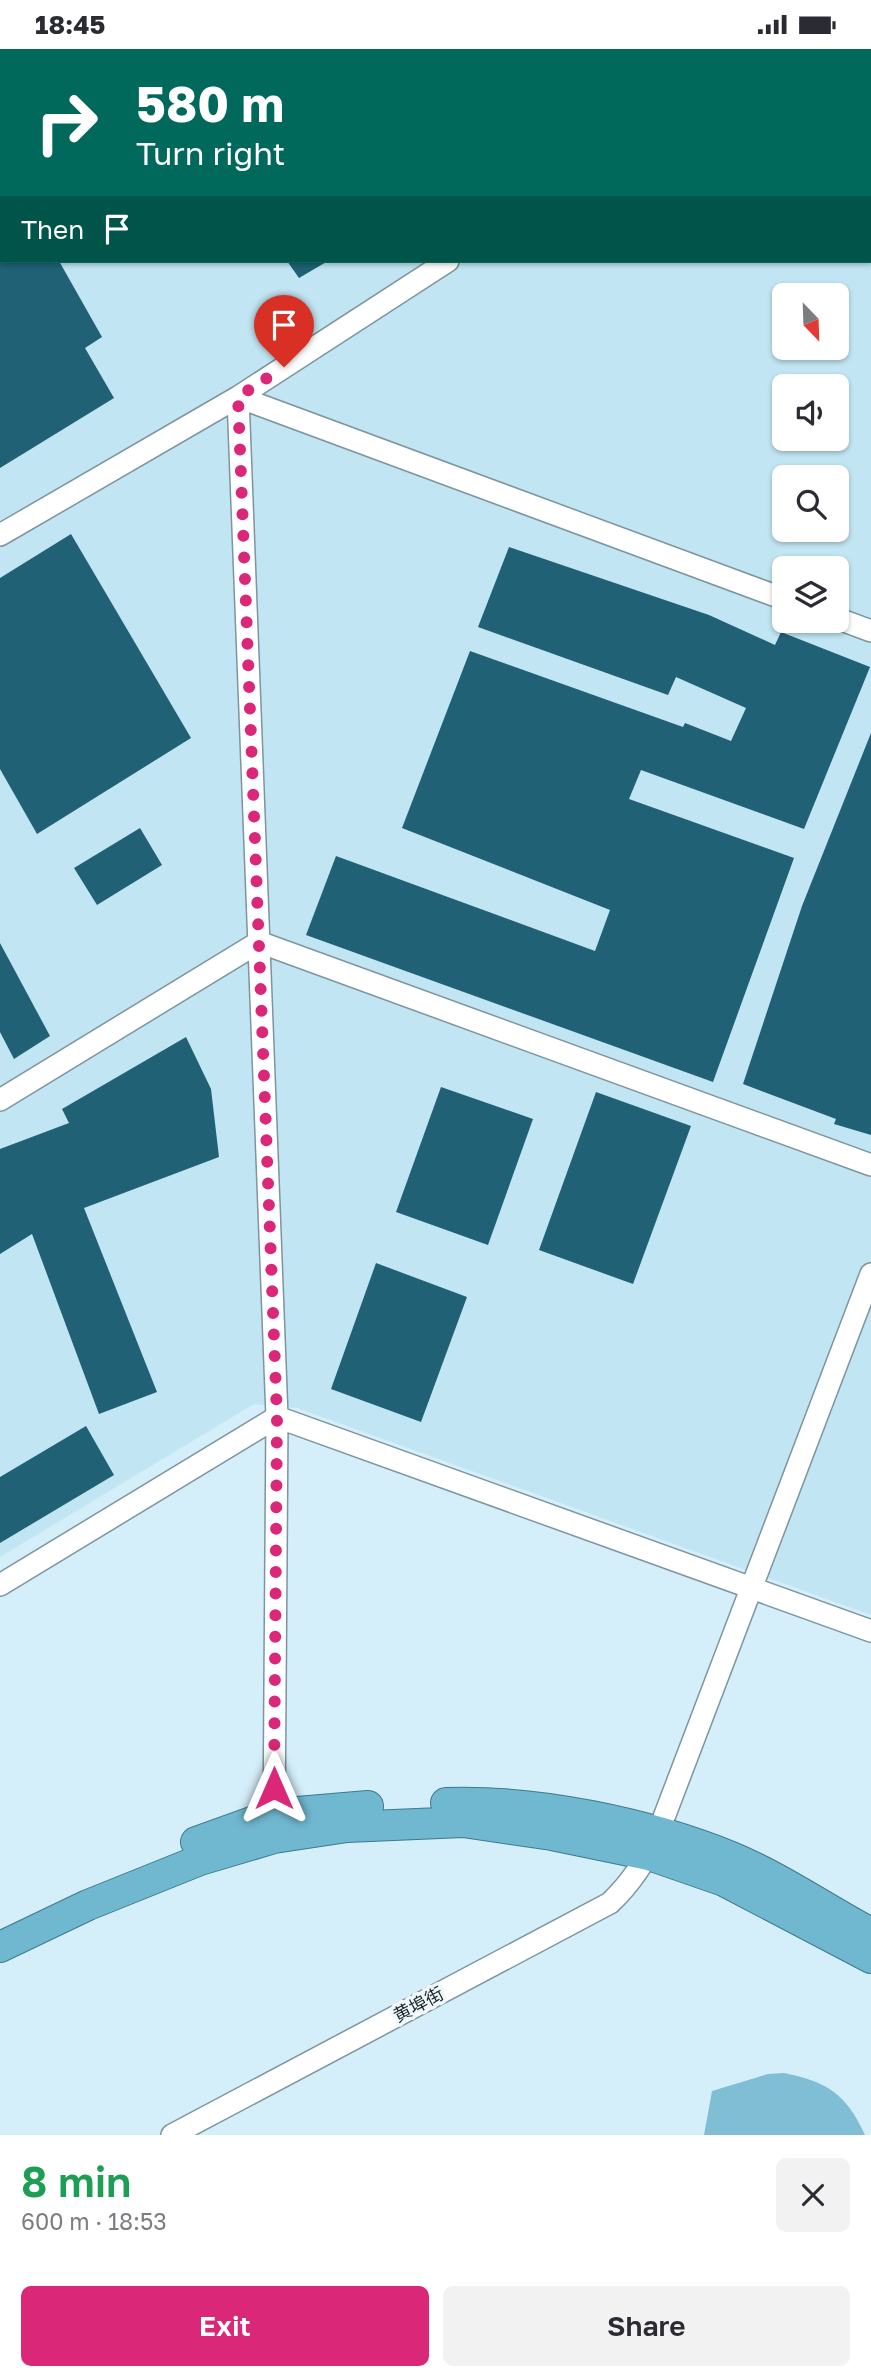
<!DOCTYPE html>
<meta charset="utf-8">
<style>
:root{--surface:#fff;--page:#f2f2f3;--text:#2b2b33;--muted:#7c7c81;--accent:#db2777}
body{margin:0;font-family:"Golos Text","Noto Sans SC",sans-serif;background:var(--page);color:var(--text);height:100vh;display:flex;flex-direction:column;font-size:26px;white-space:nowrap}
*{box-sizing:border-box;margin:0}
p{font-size:23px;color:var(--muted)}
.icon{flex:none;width:38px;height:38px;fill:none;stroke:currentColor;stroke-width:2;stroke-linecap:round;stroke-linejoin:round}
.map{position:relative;height:2086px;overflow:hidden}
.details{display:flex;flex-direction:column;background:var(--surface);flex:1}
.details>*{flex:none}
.banner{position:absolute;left:0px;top:0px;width:872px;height:214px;box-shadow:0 2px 5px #0004;background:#00695c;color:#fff;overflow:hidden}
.needle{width:46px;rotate:157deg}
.fabs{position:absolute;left:772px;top:234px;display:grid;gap:14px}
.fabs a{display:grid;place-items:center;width:77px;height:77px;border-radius:10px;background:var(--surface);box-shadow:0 2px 5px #0004;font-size:35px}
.pin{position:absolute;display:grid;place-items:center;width:60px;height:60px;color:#fff;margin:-72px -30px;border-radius:50% 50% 50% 0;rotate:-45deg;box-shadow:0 0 7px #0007}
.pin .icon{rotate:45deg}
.me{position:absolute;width:77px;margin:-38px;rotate:0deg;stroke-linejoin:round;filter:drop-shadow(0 0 5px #0008)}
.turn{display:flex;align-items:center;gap:24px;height:147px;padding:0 21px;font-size:32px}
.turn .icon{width:91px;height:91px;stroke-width:2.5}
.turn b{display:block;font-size:49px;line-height:60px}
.then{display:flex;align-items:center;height:66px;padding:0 21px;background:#0003;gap:14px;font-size:26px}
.round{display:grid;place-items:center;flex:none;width:74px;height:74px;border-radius:10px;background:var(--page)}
.overview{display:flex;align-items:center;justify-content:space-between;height:119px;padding:0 21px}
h1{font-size:42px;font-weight:600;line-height:52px;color:#1e9e55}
.action{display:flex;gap:14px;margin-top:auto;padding:14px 21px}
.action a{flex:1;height:80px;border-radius:10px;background:var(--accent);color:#fff;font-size:28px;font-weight:600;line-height:80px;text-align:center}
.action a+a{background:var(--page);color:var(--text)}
.status{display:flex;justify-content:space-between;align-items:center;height:49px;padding:0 35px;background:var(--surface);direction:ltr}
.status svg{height:19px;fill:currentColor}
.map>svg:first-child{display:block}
</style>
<div class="status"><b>18:45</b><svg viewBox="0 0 49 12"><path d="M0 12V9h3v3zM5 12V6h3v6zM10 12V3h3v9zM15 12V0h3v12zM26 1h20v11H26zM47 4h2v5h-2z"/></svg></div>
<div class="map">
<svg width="871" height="2086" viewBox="0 0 871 2086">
<rect width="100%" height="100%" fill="#d4effa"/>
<path fill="#c1e5f2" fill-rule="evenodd" d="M 0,0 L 871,0 L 871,1566 L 297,1359 L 254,1355 L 0,1508 ZM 2,2 L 870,2 L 870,212 L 2,212 ZM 784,247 L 836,247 L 836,299 L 784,299 ZM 784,338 L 836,338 L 836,390 L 784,390 ZM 784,429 L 836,429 L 836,481 L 784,481 ZM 784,520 L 836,520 L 836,572 L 784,572 Z"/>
<path fill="#7fbed5" d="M 784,2024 C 828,2033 846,2045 865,2086 L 704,2086 L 712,2042 L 768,2025 Z"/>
<path fill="#206176" d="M 0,212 L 59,212 L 102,288 L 85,299 L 114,349 L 0,419 Z
M 287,212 L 328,212 L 299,229 Z
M 71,485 L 191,689 L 37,785 L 0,720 L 0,529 Z
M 509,498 L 709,566 L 775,596 L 781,583 L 870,618 L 804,780 L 641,721 L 629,750 L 794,809 L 713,1033 L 306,886 L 336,807 L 595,902 L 610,861 L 402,779 L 470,602 L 683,678 L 685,674 L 731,692 L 746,659 L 676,628 L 668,646 L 478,578 Z
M 871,684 L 871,1086 L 834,1075 L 836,1070 L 743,1035 L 802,857 Z
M 140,779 L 162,816 L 97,856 L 74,819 Z
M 0,894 L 50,987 L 14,1010 L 0,983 Z
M 186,988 L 211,1040 L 219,1108 L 84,1159 L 157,1343 L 99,1365 L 32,1185 L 0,1205 L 0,1100 L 69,1074 L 62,1060 Z
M 441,1038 L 533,1070 L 488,1196 L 396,1163 Z
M 596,1043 L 691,1077 L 633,1235 L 539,1201 Z
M 376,1214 L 467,1248 L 421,1373 L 331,1340 Z
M 86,1377 L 114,1426 L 0,1494 L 0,1428 Z"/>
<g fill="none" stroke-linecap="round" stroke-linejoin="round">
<g stroke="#7c959f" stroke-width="24">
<path id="tertiary" d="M 779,2 L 782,0
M 870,158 L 871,159
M 0,486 L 238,348 L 448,212
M 836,569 L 871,582
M 0,1051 L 259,893 L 871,1116
M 0,1536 L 277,1368 L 871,1582
M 274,1777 L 277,1368 L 238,348 L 784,550
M 172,2086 L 610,1854 C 632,1833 646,1812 658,1784 L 871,1225"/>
</g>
<g stroke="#3c7a8e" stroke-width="32">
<path id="trunk" d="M 446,1754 C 538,1751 649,1774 734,1809 C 781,1829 826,1860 871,1884
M 196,1793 L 274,1765 L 368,1757
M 0,1898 L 88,1856 L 200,1811 L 274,1789 L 347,1778 L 463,1773 L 552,1786 L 649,1806 L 724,1832 L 871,1909"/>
</g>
<use href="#tertiary" stroke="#fff" stroke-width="21"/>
<use href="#trunk" stroke="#70b8d0" stroke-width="30"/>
</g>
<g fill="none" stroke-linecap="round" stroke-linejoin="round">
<path stroke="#db2777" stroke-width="12" stroke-dasharray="0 21.6" d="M 274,1739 L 277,1368 L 238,348 L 284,318"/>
</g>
<g text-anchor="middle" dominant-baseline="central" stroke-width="7" stroke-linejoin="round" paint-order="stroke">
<g font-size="18" fill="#1d272a" stroke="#eff9fd">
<text transform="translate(418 1955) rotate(-28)">黄埠街</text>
</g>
</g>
</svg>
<div class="fabs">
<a><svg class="needle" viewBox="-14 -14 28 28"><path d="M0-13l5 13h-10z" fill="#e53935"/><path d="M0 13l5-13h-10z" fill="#7c7c81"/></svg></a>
<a><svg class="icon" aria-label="sound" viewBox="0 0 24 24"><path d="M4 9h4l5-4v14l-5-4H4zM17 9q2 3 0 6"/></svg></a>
<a><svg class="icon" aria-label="search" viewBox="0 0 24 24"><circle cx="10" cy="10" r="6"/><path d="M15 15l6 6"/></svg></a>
<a><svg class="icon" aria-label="layers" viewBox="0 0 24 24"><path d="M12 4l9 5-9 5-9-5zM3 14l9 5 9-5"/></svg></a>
</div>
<div class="pin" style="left:284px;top:318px;background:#d93025"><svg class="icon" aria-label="arrive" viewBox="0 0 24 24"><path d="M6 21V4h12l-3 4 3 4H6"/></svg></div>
<svg class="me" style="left:274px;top:1739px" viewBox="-20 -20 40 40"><path d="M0-17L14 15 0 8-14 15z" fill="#db2777" stroke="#fff" stroke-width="4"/></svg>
<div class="banner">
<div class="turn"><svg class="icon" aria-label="right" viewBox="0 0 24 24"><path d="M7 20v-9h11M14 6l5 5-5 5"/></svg><div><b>580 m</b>Turn right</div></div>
<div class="then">Then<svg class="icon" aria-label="arrive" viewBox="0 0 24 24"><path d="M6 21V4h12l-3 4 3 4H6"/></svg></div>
</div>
</div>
<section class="details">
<div class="overview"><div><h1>8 min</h1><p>600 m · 18:53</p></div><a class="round"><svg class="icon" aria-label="close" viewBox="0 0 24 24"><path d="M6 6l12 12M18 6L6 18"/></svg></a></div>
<div class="action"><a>Exit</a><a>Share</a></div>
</section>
